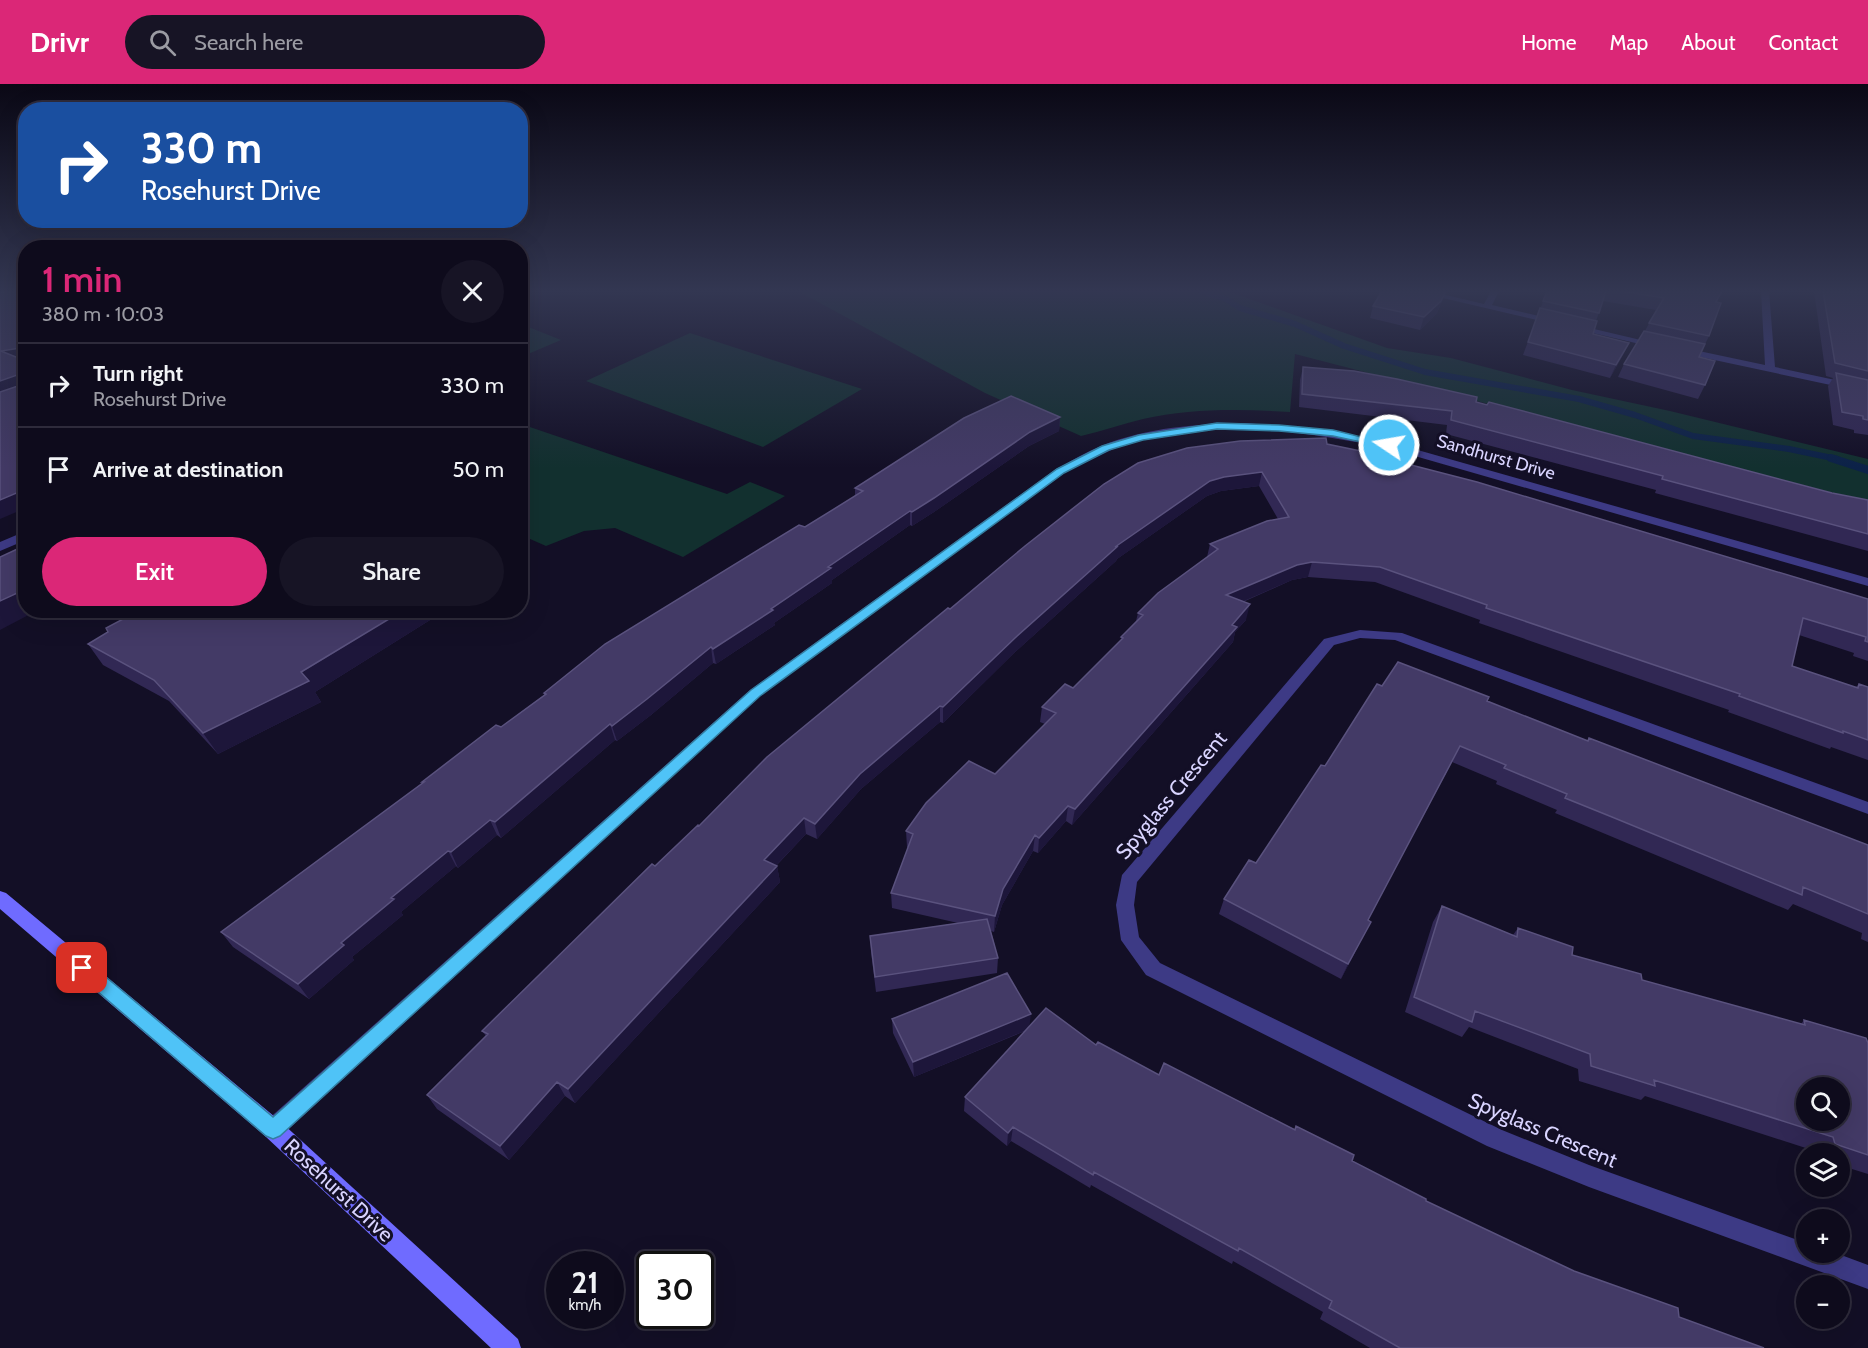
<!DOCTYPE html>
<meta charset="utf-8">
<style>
:root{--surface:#0e0b1c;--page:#171425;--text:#f1f3f6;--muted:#9b9ba3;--line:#2e2b3b;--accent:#db2777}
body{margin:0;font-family:Cabin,sans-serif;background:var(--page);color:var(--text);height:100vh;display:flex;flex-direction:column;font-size:22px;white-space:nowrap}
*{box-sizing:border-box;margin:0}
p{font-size:20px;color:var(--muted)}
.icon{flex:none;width:33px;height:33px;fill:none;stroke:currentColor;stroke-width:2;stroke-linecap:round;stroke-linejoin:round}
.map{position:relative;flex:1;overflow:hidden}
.panel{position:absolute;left:18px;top:156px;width:510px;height:378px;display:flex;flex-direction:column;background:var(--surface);border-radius:24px;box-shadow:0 6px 24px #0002,0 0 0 2px var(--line)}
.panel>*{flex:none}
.hud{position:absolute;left:18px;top:18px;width:510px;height:126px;border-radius:24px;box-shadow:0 6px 24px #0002,0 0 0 2px var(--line);background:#1a4fa0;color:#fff;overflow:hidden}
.controls{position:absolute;left:1796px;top:993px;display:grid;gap:12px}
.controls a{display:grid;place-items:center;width:54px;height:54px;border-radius:50%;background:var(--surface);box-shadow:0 6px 24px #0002,0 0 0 2px var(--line);font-size:30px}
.speed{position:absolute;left:546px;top:1167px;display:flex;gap:12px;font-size:30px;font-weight:700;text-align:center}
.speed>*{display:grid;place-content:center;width:78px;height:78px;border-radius:50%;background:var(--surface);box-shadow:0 6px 24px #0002,0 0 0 2px var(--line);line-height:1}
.speed small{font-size:15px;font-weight:400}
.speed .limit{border:3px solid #111;border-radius:9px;background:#fff;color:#111}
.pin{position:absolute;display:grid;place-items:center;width:51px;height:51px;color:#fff;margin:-26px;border-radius:12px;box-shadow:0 3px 9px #0006}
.me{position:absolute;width:66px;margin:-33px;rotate:282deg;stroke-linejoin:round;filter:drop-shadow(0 0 4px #0008)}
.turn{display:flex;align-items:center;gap:21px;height:126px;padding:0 24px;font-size:27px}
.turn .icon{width:78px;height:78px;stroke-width:2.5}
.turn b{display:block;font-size:42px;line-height:51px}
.round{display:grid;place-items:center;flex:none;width:63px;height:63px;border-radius:32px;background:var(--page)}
.head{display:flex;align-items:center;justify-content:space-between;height:102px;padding:0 24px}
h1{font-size:36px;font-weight:600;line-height:45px;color:var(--accent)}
.primary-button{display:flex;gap:12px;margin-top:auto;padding:12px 24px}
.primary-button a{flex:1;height:69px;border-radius:36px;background:var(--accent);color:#fff;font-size:24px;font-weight:600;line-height:69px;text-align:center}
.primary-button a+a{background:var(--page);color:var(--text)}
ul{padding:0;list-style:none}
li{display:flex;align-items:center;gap:18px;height:84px;padding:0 24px;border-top:2px solid var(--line)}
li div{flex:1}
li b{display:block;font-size:22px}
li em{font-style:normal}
header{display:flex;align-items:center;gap:36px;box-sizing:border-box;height:84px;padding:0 30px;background:var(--accent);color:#fff}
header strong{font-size:28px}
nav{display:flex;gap:33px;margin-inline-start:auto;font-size:21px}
.search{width:420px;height:54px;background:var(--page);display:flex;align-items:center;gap:15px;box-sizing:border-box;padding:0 21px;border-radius:33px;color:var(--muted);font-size:22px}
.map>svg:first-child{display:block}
</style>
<header>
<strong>Drivr</strong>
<div class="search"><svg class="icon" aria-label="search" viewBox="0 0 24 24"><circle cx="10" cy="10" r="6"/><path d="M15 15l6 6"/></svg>Search here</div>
<nav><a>Home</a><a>Map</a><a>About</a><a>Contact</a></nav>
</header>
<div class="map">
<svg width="1868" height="1264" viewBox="0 0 1868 1264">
<rect width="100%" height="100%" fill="#130f26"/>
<path fill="#12302f" d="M 798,207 L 1227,207 L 1387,264 L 1451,274 L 1572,306 L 1670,327 L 1868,375 L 1868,418 L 1295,270 L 1290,328 C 1242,325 1191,324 1143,335 C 1123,340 1102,347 1081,352 L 985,309 Z
M 521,240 L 561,256 L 521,273 Z
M 690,249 L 862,305 L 763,363 L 586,297 Z
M 521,340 L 727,410 L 750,398 L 785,412 L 683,473 L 615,444 L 584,447 L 546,462 L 521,451 Z"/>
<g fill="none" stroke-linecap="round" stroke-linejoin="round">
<path stroke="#0c2248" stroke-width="6" d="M 1201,207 L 1226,215 L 1240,224 L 1295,240 L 1344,262 L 1425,288 L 1579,315 L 1635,331 L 1693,352 L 1789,365 L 1837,375"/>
<path stroke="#0c2248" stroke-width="8" d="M 1831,374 L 1868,386"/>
<path fill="#3d3a85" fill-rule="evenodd" d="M 1413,207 L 1429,207 L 1484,220 L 1491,207 L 1499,207 L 1492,221 L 1662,261 L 1657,264 Z
M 1761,207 L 1769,207 L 1775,283 L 1868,303 L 1868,309 L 1677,268 L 1677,264 L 1680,263 L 1765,281 Z
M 1246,339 L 1320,346 L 1393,359 L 1868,494 L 1868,502 L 1387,364 C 1308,348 1220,334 1140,356 C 1113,363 1089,377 1064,389 L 760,612 L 281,1052 L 273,1056 L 265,1052 L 262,1045 L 265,1038 L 750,606 L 1056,385 C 1071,377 1086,368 1101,362 C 1148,343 1197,340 1246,339 Z
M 26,447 L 26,456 L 0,467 L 0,458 Z
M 1360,546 L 1402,549 L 1868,718 L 1868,730 L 1395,556 L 1360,554 L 1334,561 L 1137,798 L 1134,821 L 1139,853 L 1160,879 L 1502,1046 L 1589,1081 L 1806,1159 L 1806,1168 L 1833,1168 L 1868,1181 L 1868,1205 L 1589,1103 L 1487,1062 L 1146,891 L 1121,856 L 1116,821 L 1122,791 L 1324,555 Z"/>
<path fill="#6f6bff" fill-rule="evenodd" d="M 0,807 L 6,809 L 281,1038 L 518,1255 L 521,1264 L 491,1264 L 265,1052 L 0,825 Z"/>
</g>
<path fill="#312854" d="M 1382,207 L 1448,207 L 1446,208 L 1437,229 L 1420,246 L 1370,234 L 1373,222 Z
M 1547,207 L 1722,207 L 1716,218 L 1709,252 L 1699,273 L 1705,301 L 1698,315 L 1618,293 L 1624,280 L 1645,247 L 1656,226 L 1603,217 L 1596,237 L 1593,250 L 1629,259 L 1623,271 L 1610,294 L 1523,271 Z
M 1814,207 L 1868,207 L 1868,351 L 1854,349 L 1854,346 L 1833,341 L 1828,302 L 1833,294 L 1826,292 Z
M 1303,283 L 1476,318 L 1832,409 L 1868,416 L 1868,467 L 1655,409 L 1656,406 L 1446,350 L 1447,341 L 1299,323 L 1300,296 Z
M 1060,333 L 1059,347 L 1029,362 L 934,428 L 912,442 L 910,441 L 832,496 L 832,499 L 774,539 L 775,541 L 716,580 L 713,579 L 651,631 L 617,657 L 615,656 L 501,754 L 497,751 L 458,784 L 456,782 L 401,828 L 403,831 L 352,873 L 354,876 L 309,915 L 233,863 L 221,848 L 423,699 L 422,698 L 501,643 L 544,611 L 544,609 L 855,412 L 855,404 Z
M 1327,360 L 1384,374 L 1868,515 L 1868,577 L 1853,572 L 1854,569 L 1799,551 L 1792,582 L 1856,603 L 1859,600 L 1868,603 L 1868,676 L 1831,663 L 1830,665 L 1728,628 L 1729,626 L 1479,539 L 1480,536 L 1375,498 L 1308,493 L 1292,496 L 1243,518 L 1246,536 L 1235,548 L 1233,558 L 1072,741 L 1066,737 L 1038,769 L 1033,767 L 1002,821 L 994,848 L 991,847 L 998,874 L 997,889 L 876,908 L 871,868 L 870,852 L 958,839 L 892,824 L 891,809 L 908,763 L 907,763 L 906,747 L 995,690 L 1045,640 L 1040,638 L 1042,623 L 1073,604 L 1121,556 L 1121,553 L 1136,537 L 1138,529 L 1207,473 L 1210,460 L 1278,435 L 1259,402 L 1221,407 L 1207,412 L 1117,475 L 1116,477 L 1014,569 L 943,639 L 940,638 L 861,705 L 817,755 L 806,750 L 776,782 L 777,782 L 780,798 L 575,1019 L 565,1012 L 509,1076 L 437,1025 L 427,1011 L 486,952 L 482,947 L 655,782 L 699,742 L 1025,462 Z
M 140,526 L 446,526 L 315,608 L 321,618 L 218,670 L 169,617 L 103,581 L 88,560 L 108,548 Z
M 1382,602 L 1487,617 L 1588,657 L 1589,654 L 1868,761 L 1868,858 L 1861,855 L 1862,849 L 1793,820 L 1788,826 L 1555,729 L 1557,726 L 1496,700 L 1497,697 L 1452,678 L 1368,836 L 1363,853 L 1341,895 L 1219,830 L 1224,815 L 1256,779 Z
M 1442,822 L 1513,851 L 1518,844 L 1572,871 L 1642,896 L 1801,940 L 1804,936 L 1868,959 L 1868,1090 L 1839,1081 L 1839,1070 L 1816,1070 L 1815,1067 L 1645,1012 L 1641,1016 L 1579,997 L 1578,985 L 1469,943 L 1462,953 L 1405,928 L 1433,838 Z
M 892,935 L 1030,942 L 1096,961 L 1159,991 L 1295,1045 L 1296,1042 L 1352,1077 L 1426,1117 L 1574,1187 L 1679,1233 L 1764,1264 L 1370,1264 L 1320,1235 L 1323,1228 L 1233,1177 L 1232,1180 L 1091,1101 L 1090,1104 L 1011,1057 L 1007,1062 L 964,1027 L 965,1013 L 1025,947 L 914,993 L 893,949 Z"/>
<path fill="#1d163a" d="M 1446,207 L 1437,229 L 1420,246 L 1424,233 Z
M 1629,259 L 1623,271 L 1610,294 L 1616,281 Z
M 26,263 L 26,277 L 1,267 Z
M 17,291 L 25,304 L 0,313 L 0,297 Z
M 1060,333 L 1059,347 L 1029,362 L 934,428 L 912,442 L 912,428 L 1030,348 Z
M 1262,388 L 1259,402 L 1221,407 L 1207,412 L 1117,475 L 1116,477 L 1014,569 L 943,639 L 943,623 L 1015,554 L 1115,463 L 1210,397 L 1224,393 Z
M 26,405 L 26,424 L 0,435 L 0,416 Z
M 910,427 L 910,441 L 832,496 L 832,499 L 774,539 L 775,541 L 716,580 L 713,565 L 771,525 L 828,483 Z
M 524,441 L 530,461 L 520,466 L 520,443 Z
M 1312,478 L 1308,493 L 1292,496 L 1223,526 L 1226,511 L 1297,481 Z
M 26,505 L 26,526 L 38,526 L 0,546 L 0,517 Z
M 1250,520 L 1246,536 L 1235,548 L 1233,558 L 1072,741 L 1075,725 Z
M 404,526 L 446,526 L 315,608 L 321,618 L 218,670 L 203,649 Z
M 711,563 L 713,579 L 651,631 L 617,657 L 612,642 Z
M 940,622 L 940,638 L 861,705 L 817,755 L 815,740 L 860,690 Z
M 610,640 L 615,656 L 501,754 L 495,738 Z
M 1460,662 L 1452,678 L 1360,851 L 1368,836 Z
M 1068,722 L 1066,737 L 1038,769 L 1039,754 Z
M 804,734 L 806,750 L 767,791 L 764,776 Z
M 490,736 L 497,751 L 458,784 L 451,768 Z
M 1035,751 L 1033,767 L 1002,821 L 994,848 L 995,832 L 1003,805 Z
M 448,767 L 456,782 L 401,828 L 403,831 L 352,873 L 354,876 L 309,915 L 298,900 L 341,859 L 391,814 Z
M 777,782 L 780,798 L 575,1019 L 568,1005 Z
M 1371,838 L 1363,853 L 1341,895 L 1348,880 Z
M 1031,930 L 1029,945 L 914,993 L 913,978 Z
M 557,998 L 565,1012 L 509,1076 L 500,1062 Z
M 1013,1043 L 1011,1057 L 1007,1062 L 1008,1049 Z"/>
<path fill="#433a66" stroke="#5a527e" stroke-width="1.5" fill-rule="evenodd" d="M 8,207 L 26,207 L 26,263 L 1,267 L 26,277 L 26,405 L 0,416 L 0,308 L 18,302 L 20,293 L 17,291 L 0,297 L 0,209 Z
M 1382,207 L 1446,207 L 1441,217 L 1424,233 L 1373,222 Z
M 1547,207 L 1606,207 L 1599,229 L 1543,217 Z
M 1621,207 L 1722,207 L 1716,218 L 1721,219 L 1709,252 L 1649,239 L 1664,214 Z
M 1823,207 L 1868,207 L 1868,287 L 1835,279 Z
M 1540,224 L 1597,237 L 1593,250 L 1629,259 L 1616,281 L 1528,258 Z
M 1644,247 L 1705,260 L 1699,273 L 1715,277 L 1705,301 L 1624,280 Z
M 1303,283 L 1354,287 L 1397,295 L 1477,313 L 1476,318 L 1487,321 L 1489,318 L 1832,409 L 1868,416 L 1868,450 L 1662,395 L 1663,392 L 1451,336 L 1452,327 L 1302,310 Z
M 1836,289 L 1868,296 L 1868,336 L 1863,335 L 1863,332 L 1842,328 Z
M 1011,312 L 1060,333 L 1030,348 L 934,414 L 912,428 L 910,427 L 828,483 L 831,484 L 771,525 L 773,526 L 713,565 L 711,563 L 647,615 L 612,642 L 610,640 L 495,738 L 490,736 L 451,768 L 448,767 L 391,814 L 394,815 L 341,859 L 344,861 L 298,900 L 221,848 L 424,698 L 422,698 L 496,641 L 501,643 L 546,610 L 544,609 L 605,560 L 799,441 L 805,443 L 863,407 L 855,404 L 964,334 Z
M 1326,354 L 1327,360 L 1385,372 L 1384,374 L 1477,398 L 1868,515 L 1868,558 L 1865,557 L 1866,553 L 1803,534 L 1792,582 L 1858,604 L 1859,600 L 1868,603 L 1868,656 L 1843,647 L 1843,649 L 1739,612 L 1740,610 L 1486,524 L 1487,521 L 1380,483 L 1312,478 L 1297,481 L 1226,511 L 1250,520 L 1232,541 L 1237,543 L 1075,725 L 1068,722 L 1039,754 L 1035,751 L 1003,805 L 995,832 L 891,809 L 913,750 L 906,747 L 926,719 L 969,677 L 995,690 L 1056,629 L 1042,623 L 1065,600 L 1073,604 L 1123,554 L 1121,553 L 1143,531 L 1138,529 L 1158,509 L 1218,465 L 1210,460 L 1267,437 L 1289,433 L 1262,388 L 1224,393 L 1210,397 L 1115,463 L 1118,462 L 1015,554 L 943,623 L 940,622 L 860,690 L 815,740 L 804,734 L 764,776 L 777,782 L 568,1005 L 557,998 L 500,1062 L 427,1011 L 488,950 L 482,947 L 652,780 L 655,782 L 698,741 L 699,742 L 767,673 L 948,524 L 950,525 L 1025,462 L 1104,400 L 1138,379 L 1187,364 L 1240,357 Z
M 26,461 L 26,505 L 0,517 L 0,473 Z
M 140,526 L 404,526 L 301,588 L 309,597 L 203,649 L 154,596 L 88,560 L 108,548 L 106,544 Z
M 1398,578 L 1489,613 L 1487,617 L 1588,657 L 1589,654 L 1868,761 L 1868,830 L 1803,803 L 1802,811 L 1612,733 L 1565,714 L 1567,710 L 1504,684 L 1506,681 L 1460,662 L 1368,836 L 1371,838 L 1348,880 L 1224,815 L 1249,776 L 1256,779 L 1321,681 L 1325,682 L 1377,600 L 1382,602 Z
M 1442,822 L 1517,853 L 1518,844 L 1573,863 L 1572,871 L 1641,890 L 1642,896 L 1805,941 L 1804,936 L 1866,954 L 1868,959 L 1868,1071 L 1835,1060 L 1833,1053 L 1654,996 L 1655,1002 L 1591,982 L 1590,970 L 1475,927 L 1472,938 L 1414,913 ZM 1806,1004 L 1839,1004 L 1839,1036 L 1806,1036 Z
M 987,835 L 998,874 L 875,893 L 870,852 Z
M 1007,889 L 1031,930 L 913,978 L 892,935 Z
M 1046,924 L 1096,961 L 1098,958 L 1159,991 L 1164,979 L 1295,1046 L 1296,1042 L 1354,1071 L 1352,1077 L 1426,1115 L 1426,1117 L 1574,1187 L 1678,1224 L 1679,1233 L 1764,1264 L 1400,1264 L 1329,1224 L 1332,1217 L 1239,1164 L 1238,1167 L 1094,1088 L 1093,1091 L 1013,1043 L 1008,1049 L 965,1013 Z"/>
<linearGradient id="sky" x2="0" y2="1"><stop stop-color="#0a0815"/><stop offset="0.54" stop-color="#333752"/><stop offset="1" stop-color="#333752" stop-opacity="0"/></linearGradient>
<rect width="1868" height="384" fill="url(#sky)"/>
<path fill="#4fc3f7" stroke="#337fa1" stroke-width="1.5" d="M 1217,339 L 1279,341 L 1333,346 L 1394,361 L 1389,364 L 1333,352 L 1279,347 L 1217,345 L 1143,356 L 1109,366 L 1064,389 L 760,612 L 280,1052 L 273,1055 L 266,1052 L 76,889 L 73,884 L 76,878 L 82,876 L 88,878 L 273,1033 L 751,606 L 1057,385 L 1102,362 L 1139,351 Z"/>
<g text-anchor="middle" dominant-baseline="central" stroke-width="6" stroke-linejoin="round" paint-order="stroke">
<g font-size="18" fill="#d9d4ff" stroke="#130f26">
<text transform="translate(1496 373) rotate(16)">Sandhurst Drive</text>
</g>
<g font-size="21" fill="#d9d4ff" stroke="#130f26">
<text transform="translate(1171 711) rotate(-50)">Spyglass Crescent</text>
<text transform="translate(1543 1046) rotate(23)">Spyglass Crescent</text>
<text transform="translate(339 1106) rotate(43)">Rosehurst Drive</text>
</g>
</g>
</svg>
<div class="controls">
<a><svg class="icon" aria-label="search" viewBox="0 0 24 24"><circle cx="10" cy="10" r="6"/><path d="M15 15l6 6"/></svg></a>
<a><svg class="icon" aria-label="layers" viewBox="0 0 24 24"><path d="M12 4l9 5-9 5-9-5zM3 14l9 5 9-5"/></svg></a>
<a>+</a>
<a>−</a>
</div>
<div class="speed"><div>21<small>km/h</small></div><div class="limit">30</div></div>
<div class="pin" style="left:82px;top:884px;background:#d93025"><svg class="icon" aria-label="arrive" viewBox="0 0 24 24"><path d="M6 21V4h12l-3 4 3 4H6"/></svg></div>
<svg class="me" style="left:1389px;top:361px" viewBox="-20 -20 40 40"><circle r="17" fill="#4fc3f7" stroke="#fff" stroke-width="3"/><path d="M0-11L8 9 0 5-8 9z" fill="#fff"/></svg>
<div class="hud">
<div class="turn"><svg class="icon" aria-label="right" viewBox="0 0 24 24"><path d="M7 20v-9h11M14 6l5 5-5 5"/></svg><div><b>330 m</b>Rosehurst Drive</div></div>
</div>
<section class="panel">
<div class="head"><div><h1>1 min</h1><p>380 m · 10:03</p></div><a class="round"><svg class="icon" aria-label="close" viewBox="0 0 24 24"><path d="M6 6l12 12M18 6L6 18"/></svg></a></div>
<ul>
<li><svg class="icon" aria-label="right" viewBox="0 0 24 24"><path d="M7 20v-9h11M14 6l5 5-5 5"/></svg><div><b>Turn right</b><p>Rosehurst Drive</p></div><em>330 m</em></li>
<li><svg class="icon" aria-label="arrive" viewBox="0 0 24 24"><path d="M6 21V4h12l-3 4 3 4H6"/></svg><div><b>Arrive at destination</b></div><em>50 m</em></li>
</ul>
<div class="primary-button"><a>Exit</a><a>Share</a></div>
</section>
</div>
